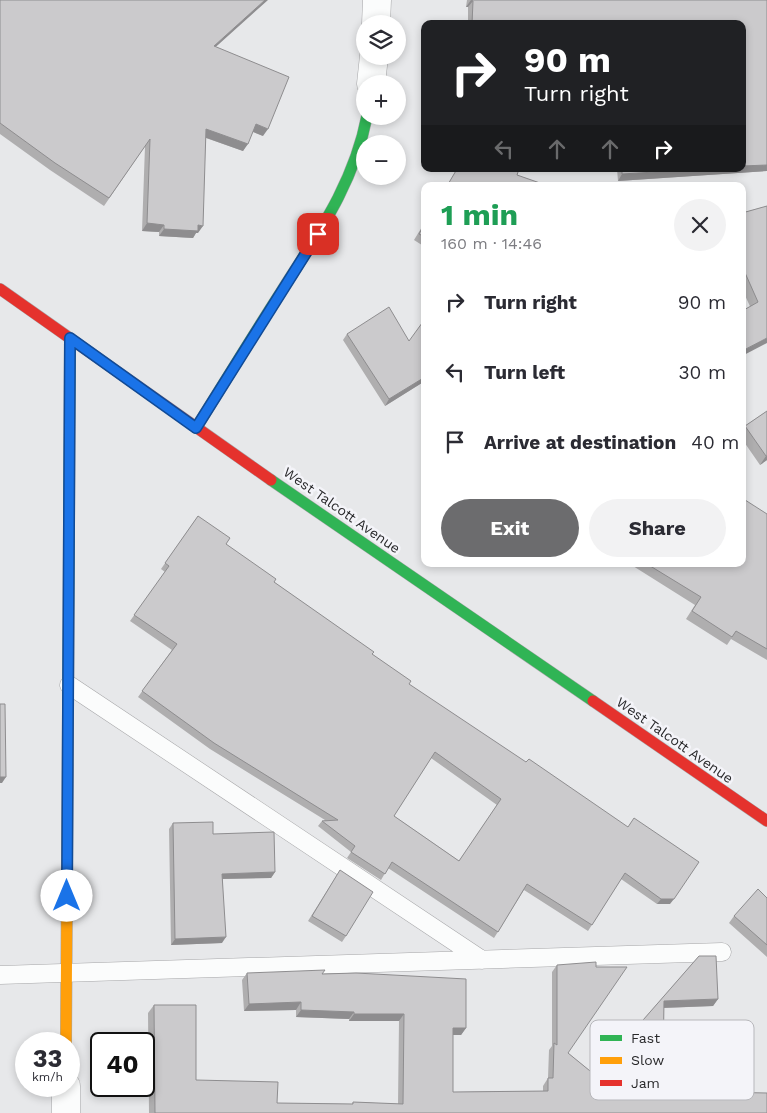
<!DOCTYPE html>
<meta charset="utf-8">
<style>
:root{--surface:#fff;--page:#f2f2f3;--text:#2b2b33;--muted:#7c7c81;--accent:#6c6c6e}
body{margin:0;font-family:"Work Sans",sans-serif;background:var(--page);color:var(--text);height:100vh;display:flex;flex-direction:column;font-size:19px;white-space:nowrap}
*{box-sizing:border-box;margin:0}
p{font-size:16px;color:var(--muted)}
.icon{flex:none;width:28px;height:28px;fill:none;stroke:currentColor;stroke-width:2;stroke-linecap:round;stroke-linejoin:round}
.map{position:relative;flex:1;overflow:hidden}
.drawer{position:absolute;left:421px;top:182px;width:325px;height:385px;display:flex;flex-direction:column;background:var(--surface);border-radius:10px;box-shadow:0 2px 8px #0003}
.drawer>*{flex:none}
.guide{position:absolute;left:421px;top:20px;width:325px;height:152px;border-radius:10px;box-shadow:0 2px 8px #0003;background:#202124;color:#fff;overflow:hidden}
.controls{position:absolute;left:356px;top:15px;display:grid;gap:10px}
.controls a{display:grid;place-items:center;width:50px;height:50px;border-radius:50%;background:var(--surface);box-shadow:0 2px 8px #0003;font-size:25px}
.speed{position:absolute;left:15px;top:1032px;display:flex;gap:10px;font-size:25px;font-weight:700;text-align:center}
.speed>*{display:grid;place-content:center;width:65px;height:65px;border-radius:50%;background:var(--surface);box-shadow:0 2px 8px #0003;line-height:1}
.speed small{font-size:12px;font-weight:400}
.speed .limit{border:2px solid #111;border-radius:8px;background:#fff;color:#111}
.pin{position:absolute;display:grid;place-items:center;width:42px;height:42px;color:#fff;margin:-21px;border-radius:10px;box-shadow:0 2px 8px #0006}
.me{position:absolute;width:55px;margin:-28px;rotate:0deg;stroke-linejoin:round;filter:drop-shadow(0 0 4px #0008)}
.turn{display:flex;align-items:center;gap:18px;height:105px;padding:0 20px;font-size:22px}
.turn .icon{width:65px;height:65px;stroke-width:2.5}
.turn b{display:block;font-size:35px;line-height:42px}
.lanes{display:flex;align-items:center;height:48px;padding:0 20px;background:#0003;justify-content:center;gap:25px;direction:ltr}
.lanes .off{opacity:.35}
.round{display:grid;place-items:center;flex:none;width:52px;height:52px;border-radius:26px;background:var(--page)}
.head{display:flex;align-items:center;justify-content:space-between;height:85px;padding:0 20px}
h1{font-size:30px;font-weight:700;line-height:38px;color:#1e9e55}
.primary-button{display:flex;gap:10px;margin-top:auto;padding:10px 20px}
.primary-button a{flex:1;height:58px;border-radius:30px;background:var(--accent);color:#fff;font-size:20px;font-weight:700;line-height:58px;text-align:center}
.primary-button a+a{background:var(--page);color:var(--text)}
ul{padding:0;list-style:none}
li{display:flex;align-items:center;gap:15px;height:70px;padding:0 20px}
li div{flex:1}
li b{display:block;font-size:19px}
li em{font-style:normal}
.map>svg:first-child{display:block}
</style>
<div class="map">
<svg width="767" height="1113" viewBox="0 0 767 1113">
<rect width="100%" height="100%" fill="#e7e8ea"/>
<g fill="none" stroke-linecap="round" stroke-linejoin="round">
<g stroke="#a6a6a8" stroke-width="19">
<path id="lane" d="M 69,685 L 482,960
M 0,975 L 722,952"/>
</g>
<g stroke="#a6a6a8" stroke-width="29">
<path id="street" d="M 376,24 L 377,0
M 371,84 L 374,56
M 66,1113 L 66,1086"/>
</g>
<g stroke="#a6a6a8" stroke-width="12">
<path id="fast" d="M 196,428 C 224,383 252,337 281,292 C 317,235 354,184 367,116
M 271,480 L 593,701
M 68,713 L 70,338"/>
</g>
<g stroke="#a6a6a8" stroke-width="12">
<path id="slow" d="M 66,1044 L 68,713"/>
</g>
<g stroke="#a6a6a8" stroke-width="12">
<path id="jam" d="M 0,289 L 271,480
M 593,701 L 767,821"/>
</g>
<use href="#lane" stroke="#fbfcfc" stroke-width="18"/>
<use href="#street" stroke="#fbfcfc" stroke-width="28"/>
<use href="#fast" stroke="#30b455" stroke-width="11"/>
<use href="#slow" stroke="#ff9f0a" stroke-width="11"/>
<use href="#jam" stroke="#e5322d" stroke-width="11"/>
</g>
<path fill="#afaeaf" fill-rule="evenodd" d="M 0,0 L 216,47 L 263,136 L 253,132 L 243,151 L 206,138 L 198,233 L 196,233 L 193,238 L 159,236 L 159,232 L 142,231 L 145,146 L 104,206 L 50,170 L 0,134 Z
M 467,0 L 767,0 L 767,171 L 618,181 L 617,169 L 742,169 L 742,24 L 468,24 L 468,7 L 466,7 Z
M 767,206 L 767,343 L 742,289 L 742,213 Z
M 425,222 L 425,247 L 414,240 Z
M 347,334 L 425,381 L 385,406 L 343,340 Z
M 767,411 L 767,460 L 760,465 L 742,439 L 742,429 L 745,426 Z
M 767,514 L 767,660 L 731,639 L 727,645 L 686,619 L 695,605 L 633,566 L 634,564 L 742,564 Z
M 198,516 L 226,544 L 274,582 L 372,654 L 670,904 L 657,904 L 621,879 L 588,931 L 524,890 L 494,938 L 388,868 L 381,880 L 347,858 L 351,852 L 318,826 L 322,821 L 325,820 L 210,749 L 138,697 L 172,650 L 130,621 L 165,572 L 161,569 ZM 431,758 L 497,805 L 459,861 L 394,816 Z
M 173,823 L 213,834 L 275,872 L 271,878 L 223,879 L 222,943 L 171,945 L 169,829 Z
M 340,870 L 346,936 L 342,942 L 308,921 Z
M 767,898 L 767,957 L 729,923 L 734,916 Z
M 699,956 L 718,999 L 713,1006 L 664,1008 L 663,1068 L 767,1113 L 149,1113 L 148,1013 L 154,1005 L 196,1080 L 277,1103 L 352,1104 L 353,1102 L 398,1104 L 399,1021 L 349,1021 L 349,1019 L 296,1017 L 296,1010 L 244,1011 L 242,980 L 247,973 L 322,974 L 466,1028 L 461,1035 L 453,1035 L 453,1092 L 543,1091 L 543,1086 L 548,1078 L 549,1050 L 552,1046 L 552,972 L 557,965 L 568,1053 L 595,1075 Z"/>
<path fill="#8e8d8f" d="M 265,0 L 268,0 L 209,53 L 214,46 Z
M 471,0 L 473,1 L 468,7 L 466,7 Z
M 256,124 L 268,129 L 263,136 L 251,131 Z
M 206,129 L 248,144 L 243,151 L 201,136 Z
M 767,165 L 767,171 L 618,181 L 622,174 L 705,169 L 742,169 L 742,166 Z
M 147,223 L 164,225 L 159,232 L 142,231 Z
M 198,225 L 203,226 L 198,233 L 196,233 L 193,238 L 159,236 L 164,229 Z
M 767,338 L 767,343 L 742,356 L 742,351 Z
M 425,377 L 425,381 L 385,406 L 389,399 Z
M 766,456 L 767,456 L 767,460 L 760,465 Z
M 0,777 L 6,777 L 2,783 L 0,783 Z
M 275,872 L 271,878 L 218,879 L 222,874 Z
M 661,899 L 674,899 L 670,904 L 657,904 Z
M 226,937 L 222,943 L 171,945 L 175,939 Z
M 718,999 L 713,1006 L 659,1008 L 664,1001 Z
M 301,1002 L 296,1010 L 244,1011 L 249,1004 Z
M 301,1010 L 354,1012 L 349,1019 L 296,1017 Z
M 354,1014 L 404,1014 L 399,1021 L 349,1021 Z
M 453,1028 L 466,1028 L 461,1035 L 448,1035 Z"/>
<path fill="#cbcacc" stroke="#8e8d8f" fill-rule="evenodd" d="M 0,0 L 265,0 L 214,46 L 289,77 L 268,129 L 256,124 L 248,144 L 206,129 L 203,226 L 198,225 L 198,231 L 164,229 L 164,225 L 147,223 L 150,139 L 109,198 L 55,163 L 0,123 Z
M 471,0 L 767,0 L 767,165 L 742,166 L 742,24 L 472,24 L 473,1 Z
M 457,169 L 519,169 L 517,175 L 540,183 L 539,186 L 447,186 Z
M 622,169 L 705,169 L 622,174 Z
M 767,206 L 767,338 L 742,351 L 742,311 L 758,302 L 742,266 L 742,213 Z
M 425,223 L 425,237 L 419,234 Z
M 389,307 L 409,341 L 425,319 L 425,377 L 389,399 L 347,334 Z
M 767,411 L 767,456 L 766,456 L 745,426 Z
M 742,498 L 767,514 L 767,649 L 736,631 L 732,637 L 692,611 L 701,597 L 647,564 L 742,564 Z
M 198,516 L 230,538 L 226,544 L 276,579 L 274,582 L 374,652 L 372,654 L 411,681 L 409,684 L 526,762 L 529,759 L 628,827 L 634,818 L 699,862 L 674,899 L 661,899 L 625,873 L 592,925 L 527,884 L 498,932 L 392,862 L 385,874 L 351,852 L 355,846 L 322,821 L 338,820 L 214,743 L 142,691 L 177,644 L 134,615 L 169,566 L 165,563 ZM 435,752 L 501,799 L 459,861 L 394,816 Z
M 0,704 L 5,704 L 6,777 L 0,777 Z
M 213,822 L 213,834 L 274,832 L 275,872 L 222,874 L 226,937 L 175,939 L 173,823 Z
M 340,870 L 373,892 L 346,936 L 312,916 Z
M 758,889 L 767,898 L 767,945 L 734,916 Z
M 699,956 L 716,956 L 718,999 L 664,1001 L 663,1068 L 717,1067 L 718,1092 L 767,1093 L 767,1113 L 155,1113 L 154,1005 L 196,1005 L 196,1080 L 278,1082 L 277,1103 L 353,1104 L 353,1102 L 403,1104 L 404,1014 L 354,1014 L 354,1012 L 301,1010 L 301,1002 L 249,1004 L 247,973 L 325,970 L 322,974 L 356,973 L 466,979 L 466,1028 L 453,1028 L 453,1092 L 548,1091 L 548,1078 L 553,1078 L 554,1043 L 557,1045 L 557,965 L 596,962 L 596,967 L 627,967 L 568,1053 L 595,1075 Z"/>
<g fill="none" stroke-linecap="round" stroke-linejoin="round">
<g stroke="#114b97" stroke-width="12">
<path id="route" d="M 67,896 L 70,338 L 196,428 L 318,234"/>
</g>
<use href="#route" stroke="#1a73e8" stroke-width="9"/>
</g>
<g text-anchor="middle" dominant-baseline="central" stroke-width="5" stroke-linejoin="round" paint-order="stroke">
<g font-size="14" fill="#29292b" stroke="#f4f4f9">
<text transform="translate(342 510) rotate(35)">West Talcott Avenue</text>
<text transform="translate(675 740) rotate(35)">West Talcott Avenue</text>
</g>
</g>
<rect x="590" y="1020" width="164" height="80" rx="8" fill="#f4f4f9" stroke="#b7b7bb" stroke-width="1"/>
<rect x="600" y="1035" width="22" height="6" fill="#30b455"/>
<rect x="600" y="1057" width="22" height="7" fill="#ff9f0a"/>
<rect x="600" y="1080" width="22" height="6" fill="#e5322d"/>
<g font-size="14" fill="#29292b">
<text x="631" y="1043">Fast</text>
<text x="631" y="1065">Slow</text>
<text x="631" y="1088">Jam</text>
</g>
</svg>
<div class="controls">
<a><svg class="icon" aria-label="layers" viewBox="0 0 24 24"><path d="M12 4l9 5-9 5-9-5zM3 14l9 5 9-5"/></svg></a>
<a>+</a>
<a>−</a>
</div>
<div class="speed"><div>33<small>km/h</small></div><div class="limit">40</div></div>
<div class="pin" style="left:318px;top:234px;background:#d93025"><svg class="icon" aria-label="arrive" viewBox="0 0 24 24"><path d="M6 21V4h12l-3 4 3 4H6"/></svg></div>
<svg class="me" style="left:67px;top:896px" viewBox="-20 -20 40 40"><circle r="19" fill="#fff"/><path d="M0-13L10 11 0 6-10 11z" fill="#1a73e8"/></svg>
<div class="guide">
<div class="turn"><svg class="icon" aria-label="right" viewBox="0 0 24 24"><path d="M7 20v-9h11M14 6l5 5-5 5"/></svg><div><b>90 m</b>Turn right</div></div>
<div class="lanes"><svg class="icon off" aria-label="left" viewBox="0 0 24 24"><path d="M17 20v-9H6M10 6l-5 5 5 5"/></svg><svg class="icon off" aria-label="ahead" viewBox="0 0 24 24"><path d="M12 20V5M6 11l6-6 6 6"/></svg><svg class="icon off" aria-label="ahead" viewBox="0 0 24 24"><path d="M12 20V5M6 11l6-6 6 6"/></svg><svg class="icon" aria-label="right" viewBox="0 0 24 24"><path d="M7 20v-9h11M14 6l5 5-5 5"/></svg></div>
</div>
<section class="drawer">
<div class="head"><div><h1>1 min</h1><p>160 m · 14:46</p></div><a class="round"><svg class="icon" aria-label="close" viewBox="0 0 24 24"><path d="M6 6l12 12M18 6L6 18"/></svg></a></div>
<ul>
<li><svg class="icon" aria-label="right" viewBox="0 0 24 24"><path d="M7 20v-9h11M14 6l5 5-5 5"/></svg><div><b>Turn right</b></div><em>90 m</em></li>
<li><svg class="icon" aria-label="left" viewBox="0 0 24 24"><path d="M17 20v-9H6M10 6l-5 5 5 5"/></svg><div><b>Turn left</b></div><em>30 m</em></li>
<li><svg class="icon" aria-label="arrive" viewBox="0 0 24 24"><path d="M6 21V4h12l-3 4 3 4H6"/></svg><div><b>Arrive at destination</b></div><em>40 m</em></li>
</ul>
<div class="primary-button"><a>Exit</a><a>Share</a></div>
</section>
</div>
